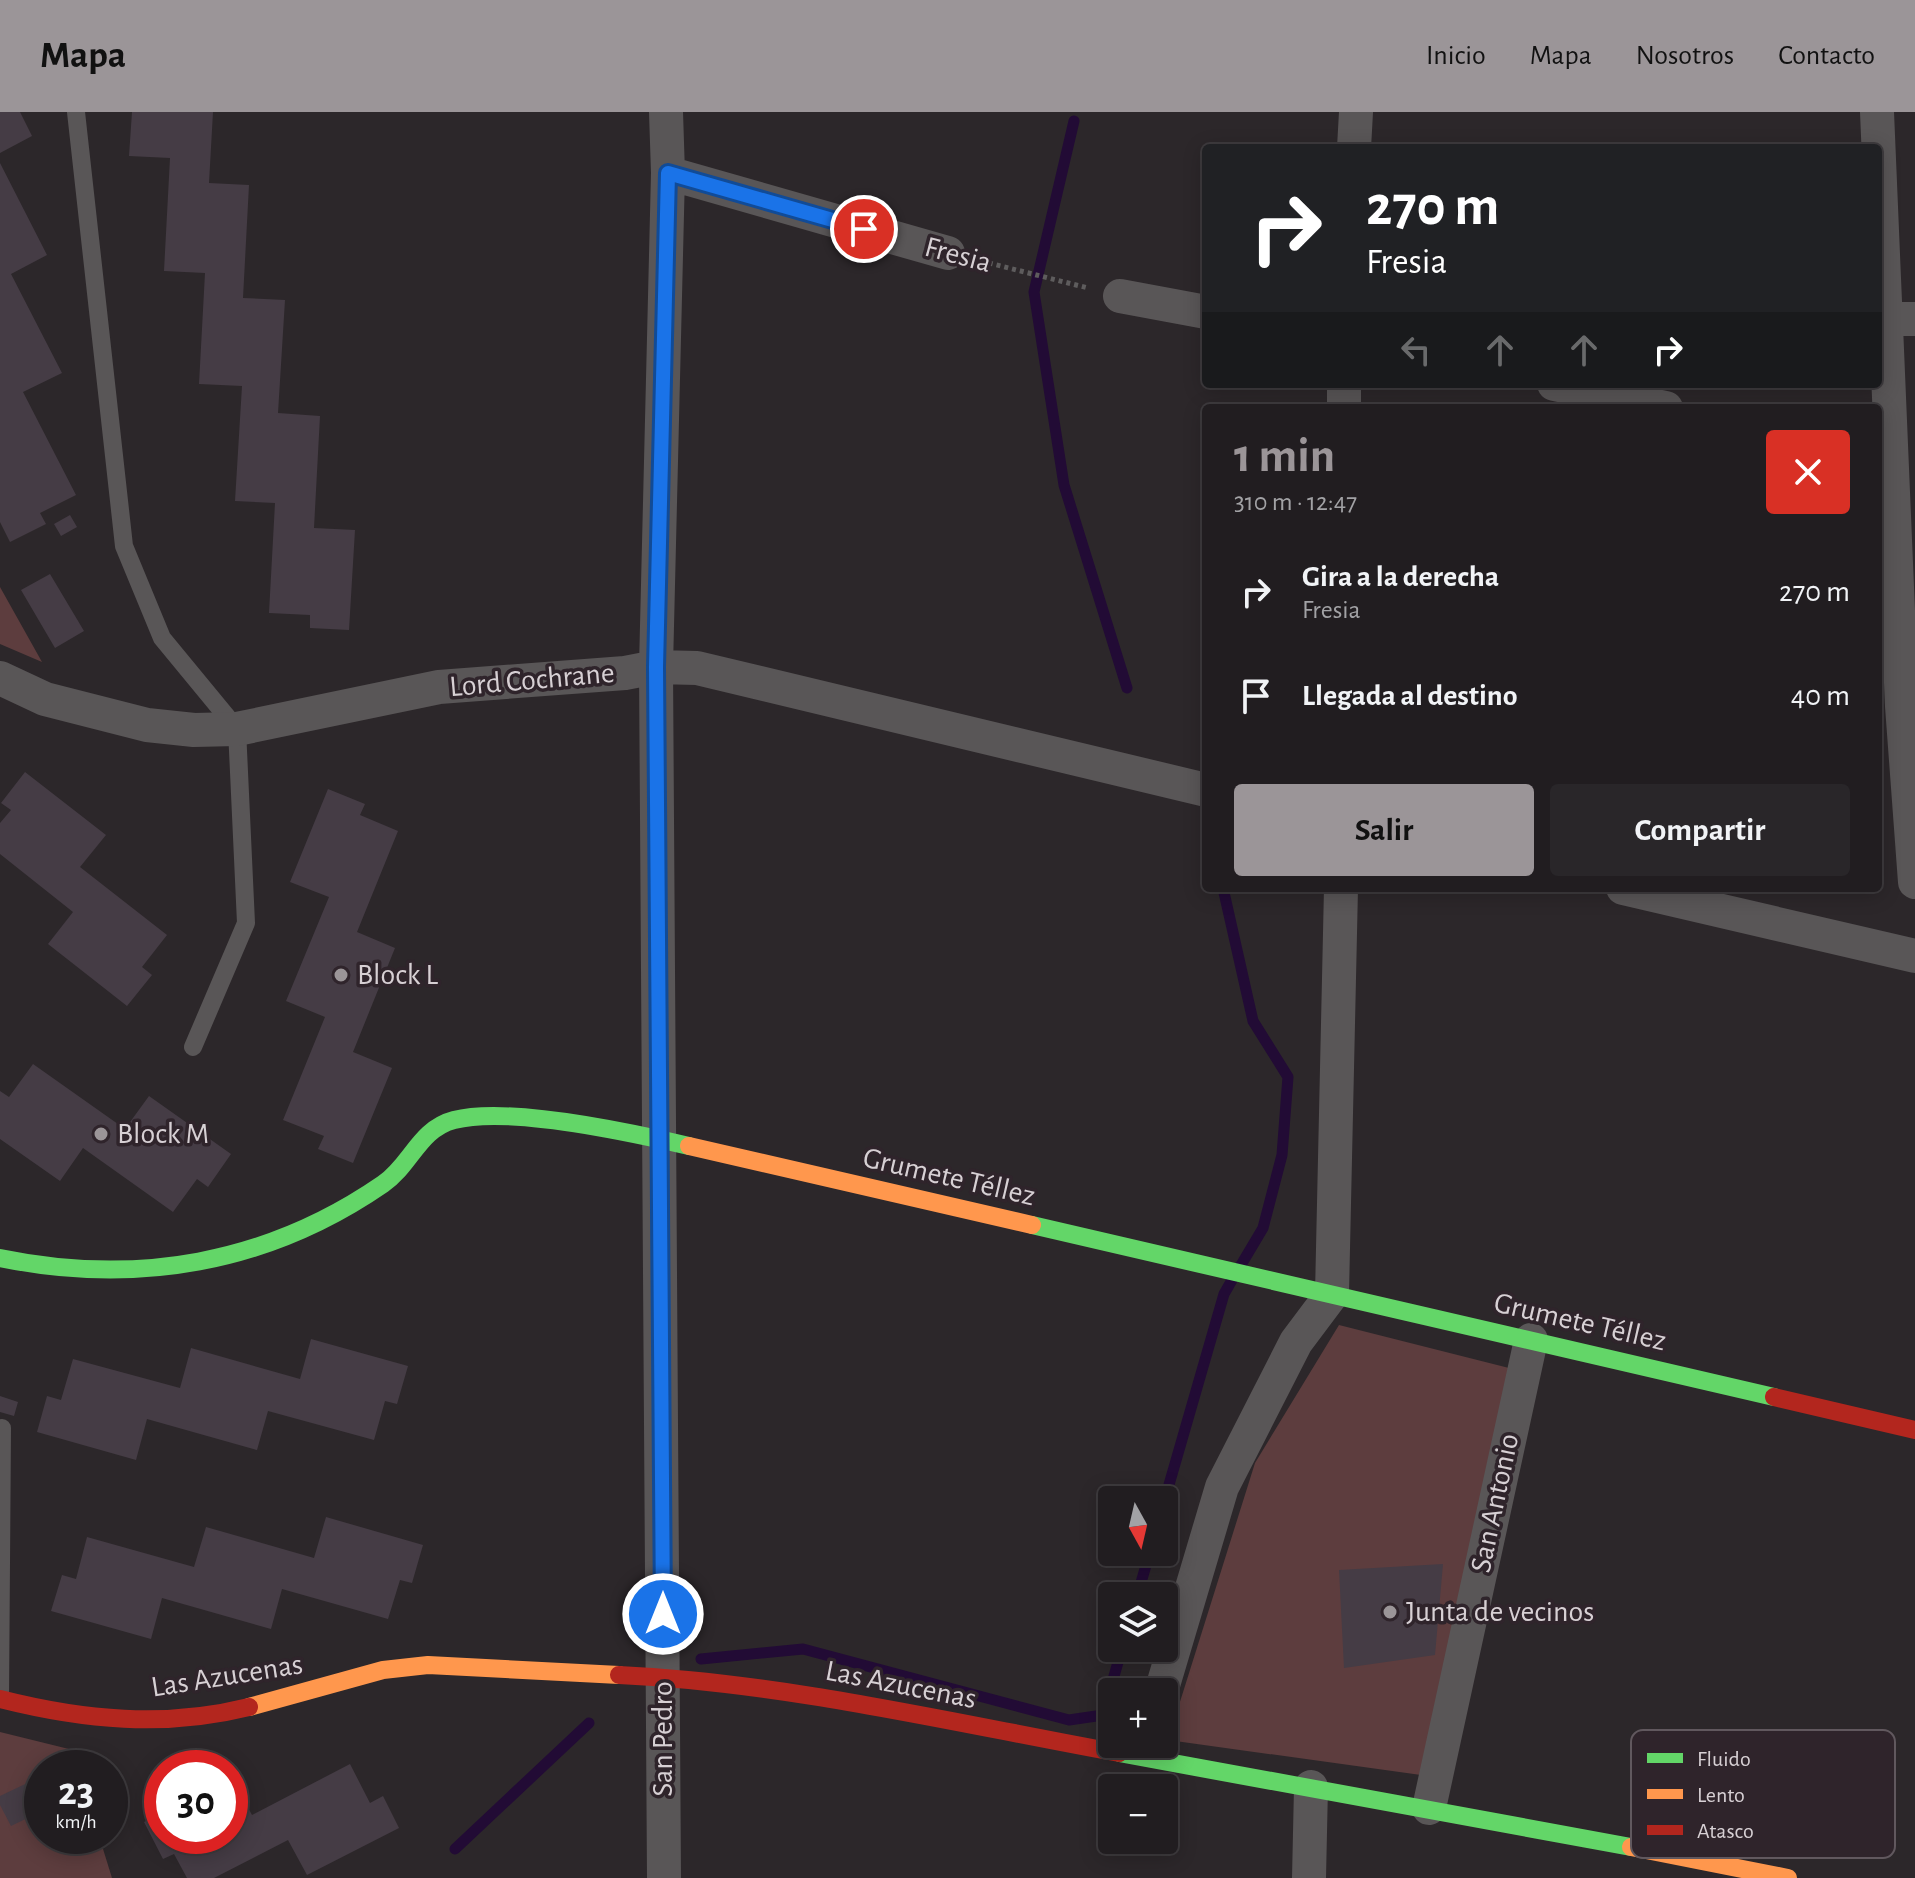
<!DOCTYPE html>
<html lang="es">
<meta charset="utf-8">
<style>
:root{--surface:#211d20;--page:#292629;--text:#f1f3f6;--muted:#a2a2a5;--line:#3e3b3e;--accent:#9b9598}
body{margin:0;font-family:"Alegreya Sans",sans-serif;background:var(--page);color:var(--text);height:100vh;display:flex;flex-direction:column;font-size:30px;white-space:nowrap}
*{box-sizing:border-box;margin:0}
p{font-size:26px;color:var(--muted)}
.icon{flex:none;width:44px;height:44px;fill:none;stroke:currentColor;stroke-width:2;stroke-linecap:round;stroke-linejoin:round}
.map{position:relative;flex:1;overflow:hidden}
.panel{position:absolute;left:1202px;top:292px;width:680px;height:488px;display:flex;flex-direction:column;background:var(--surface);border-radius:8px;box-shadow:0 4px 20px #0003,0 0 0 2px var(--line)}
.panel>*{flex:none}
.banner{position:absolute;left:1202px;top:32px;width:680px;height:244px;border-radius:8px;box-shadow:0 4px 20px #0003,0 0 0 2px var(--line);background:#202124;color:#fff;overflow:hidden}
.needle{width:52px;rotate:172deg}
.tools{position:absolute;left:1098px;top:1374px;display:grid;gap:16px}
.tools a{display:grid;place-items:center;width:80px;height:80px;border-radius:8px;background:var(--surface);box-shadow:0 4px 20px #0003,0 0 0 2px var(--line);font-size:40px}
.speed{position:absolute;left:24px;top:1638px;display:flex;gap:16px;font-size:40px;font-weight:700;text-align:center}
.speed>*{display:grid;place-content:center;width:104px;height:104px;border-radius:50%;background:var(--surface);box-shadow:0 4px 20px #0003,0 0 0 2px var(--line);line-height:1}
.speed small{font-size:20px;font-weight:400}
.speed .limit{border:12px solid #d22;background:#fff;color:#111}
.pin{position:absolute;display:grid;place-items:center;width:68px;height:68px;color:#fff;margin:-34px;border:4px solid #fff;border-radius:50%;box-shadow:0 2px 8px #0007}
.me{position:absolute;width:88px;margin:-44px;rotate:0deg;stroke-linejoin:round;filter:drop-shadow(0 0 6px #0008)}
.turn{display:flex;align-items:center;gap:28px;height:168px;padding:0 32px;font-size:36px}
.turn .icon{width:104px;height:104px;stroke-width:2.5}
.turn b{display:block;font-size:56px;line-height:68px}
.lanes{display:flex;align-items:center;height:76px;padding:0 32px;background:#0003;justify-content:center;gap:40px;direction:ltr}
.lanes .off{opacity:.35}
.round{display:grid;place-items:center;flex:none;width:84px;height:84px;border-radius:8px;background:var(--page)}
.summary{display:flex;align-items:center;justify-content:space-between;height:136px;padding:0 32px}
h1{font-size:48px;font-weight:600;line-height:60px;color:var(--accent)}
.primary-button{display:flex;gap:16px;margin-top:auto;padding:16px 32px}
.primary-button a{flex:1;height:92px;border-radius:8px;background:var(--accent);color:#111;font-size:32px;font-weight:600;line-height:92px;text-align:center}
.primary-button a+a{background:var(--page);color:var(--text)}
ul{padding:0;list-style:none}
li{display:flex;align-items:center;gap:24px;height:104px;padding:0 32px}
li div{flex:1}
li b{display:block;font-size:30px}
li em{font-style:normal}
header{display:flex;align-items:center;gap:48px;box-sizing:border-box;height:112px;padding:0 40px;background:var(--accent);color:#111}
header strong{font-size:38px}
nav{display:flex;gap:44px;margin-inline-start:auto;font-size:28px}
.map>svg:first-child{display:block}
</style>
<header>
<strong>Mapa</strong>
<nav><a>Inicio</a><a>Mapa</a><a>Nosotros</a><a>Contacto</a></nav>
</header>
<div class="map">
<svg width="1915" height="1766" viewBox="0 0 1915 1766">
<rect width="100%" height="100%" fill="#2c272a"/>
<path fill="#5d3d3e" d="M 0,475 L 42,550 L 0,532 Z
M 1339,1213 L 1509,1256 L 1421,1663 L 1168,1628 L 1255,1351 Z
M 0,1620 L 73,1638 L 79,1656 L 42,1656 L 42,1724 L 99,1724 L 112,1766 L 0,1766 Z"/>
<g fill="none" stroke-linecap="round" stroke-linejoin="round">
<path stroke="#220b35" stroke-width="11" d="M 1074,9 L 1034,180 L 1064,373 L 1127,576
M 1223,776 L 1253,909 L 1288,965 L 1282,1043 L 1263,1116 L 1241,1153
M 1164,1390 L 1224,1182 L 1232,1168
M 1137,1484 L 1150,1440
M 701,1547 L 803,1537 L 1069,1608 L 1103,1603 L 1122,1536
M 455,1737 L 589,1611"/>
</g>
<path fill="#453c45" d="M 0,0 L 20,0 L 32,24 L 0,41 Z
M 132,0 L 213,0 L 209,71 L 249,73 L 243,186 L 285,188 L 278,301 L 320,304 L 314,416 L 355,418 L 349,518 L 310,516 L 310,503 L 269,501 L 275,391 L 235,389 L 242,274 L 199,272 L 205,161 L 164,159 L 170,46 L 129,44 Z
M 0,51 L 47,143 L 11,162 L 62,261 L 23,280 L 76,383 L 40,401 L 46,412 L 10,430 L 0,410 Z
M 70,403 L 77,415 L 61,424 L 54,412 Z
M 50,462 L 84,519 L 55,536 L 21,478 Z
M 25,660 L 106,723 L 80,755 L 167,823 L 142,855 L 152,863 L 127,894 L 48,832 L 73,800 L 0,742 L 0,711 L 11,698 L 1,691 Z
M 328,677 L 365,692 L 360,703 L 398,719 L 357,820 L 395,836 L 353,940 L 392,956 L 353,1051 L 318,1037 L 324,1024 L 283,1008 L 325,905 L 286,889 L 329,785 L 290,770 Z
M 33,952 L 125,1017 L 149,984 L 231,1042 L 208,1075 L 197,1067 L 173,1100 L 83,1036 L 60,1069 L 0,1027 L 0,979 L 9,985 Z
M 311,1227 L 408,1254 L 397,1292 L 385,1289 L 374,1328 L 268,1299 L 257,1338 L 147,1307 L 136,1348 L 37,1320 L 47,1284 L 61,1288 L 73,1247 L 180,1276 L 191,1236 L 300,1267 Z
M 0,1284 L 18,1290 L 14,1304 L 0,1300 Z
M 326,1405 L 423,1433 L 412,1471 L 400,1468 L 388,1507 L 282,1477 L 271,1517 L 162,1486 L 151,1527 L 51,1499 L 62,1463 L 76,1467 L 87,1425 L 194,1455 L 206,1415 L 314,1446 Z
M 1443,1452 L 1435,1543 L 1344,1556 L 1339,1458 Z
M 350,1652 L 370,1691 L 383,1684 L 399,1716 L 307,1763 L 288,1728 L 214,1766 L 187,1766 L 174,1742 L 163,1747 L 144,1710 L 162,1701 L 162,1724 L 230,1724 L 230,1666 L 232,1665 L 252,1703 Z
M 42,1664 L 42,1699 L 11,1714 L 0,1693 L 0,1684 Z"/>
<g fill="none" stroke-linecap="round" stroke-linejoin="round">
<path stroke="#5e5c5d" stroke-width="5" stroke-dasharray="4 4" stroke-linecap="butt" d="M 981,149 L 1088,176"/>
<path stroke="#595657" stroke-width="18" d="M 76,0 L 124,434 L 162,526 L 237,617 L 246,811 L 193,935
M 0,1587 L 2,1316"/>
<path stroke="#595657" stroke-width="34" d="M 1877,0 L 1902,594 L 1915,770
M 1354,36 L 1356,0
M 668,61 L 948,141
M 1120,184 L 1206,200
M 1884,207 L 1915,207
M 1554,272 L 1666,296
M 1344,296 L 1344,272
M 0,566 L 45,587 L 147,613 L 194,618 L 237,617 L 439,575 L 625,561 L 656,555 L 697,556 L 1206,678
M 1623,776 L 1915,844
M 1161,1580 L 1222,1375 L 1296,1230 L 1332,1182 L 1341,776
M 1429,1696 L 1531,1228
M 664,1766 L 656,555 L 668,61 L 666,0
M 1309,1766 L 1311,1675"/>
<path stroke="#63d668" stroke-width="18" d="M 1032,1113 L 1774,1285
M 0,1146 C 136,1174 267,1152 383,1072 C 411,1053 419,1017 454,1008 C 508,994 633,1021 689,1034
M 1119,1641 L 1631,1735"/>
<path stroke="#ff974d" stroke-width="18" d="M 689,1034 L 1032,1113
M 249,1595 L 383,1558 L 428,1553 L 619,1563
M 1631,1735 L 1788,1766"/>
<path stroke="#b3261e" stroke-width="18" d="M 1774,1285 L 1915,1318
M 619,1563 C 787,1571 954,1611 1119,1641
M 0,1587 C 83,1608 165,1616 249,1595"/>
</g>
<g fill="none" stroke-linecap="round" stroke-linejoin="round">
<g stroke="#114b97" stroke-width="20">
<path id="route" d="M 663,1502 L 656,555 L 668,61 L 864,117"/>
</g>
<use href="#route" stroke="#1a73e8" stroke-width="14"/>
</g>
<g fill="#9b9598" stroke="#2f242b" stroke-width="3">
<circle cx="341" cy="863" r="8"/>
<circle cx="101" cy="1022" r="8"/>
<circle cx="1390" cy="1500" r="8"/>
</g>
<g text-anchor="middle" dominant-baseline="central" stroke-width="7" stroke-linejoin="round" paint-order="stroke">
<g font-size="30" fill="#d7d0d4" stroke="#2f242b">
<text transform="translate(958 143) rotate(15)">Fresia</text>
<text transform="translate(532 568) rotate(-5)">Lord Cochrane</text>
<text transform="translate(949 1065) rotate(13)">Grumete Téllez</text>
<text transform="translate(1580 1210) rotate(13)">Grumete Téllez</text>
<text transform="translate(1495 1391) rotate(-78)">San Antonio</text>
<text transform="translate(227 1564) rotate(-9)">Las Azucenas</text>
<text transform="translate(901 1573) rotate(11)">Las Azucenas</text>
<text transform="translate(663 1627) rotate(-90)">San Pedro</text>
</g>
<g font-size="30" fill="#d7d0d4" stroke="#2f242b" text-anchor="start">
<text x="357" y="863">Block L</text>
<text x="117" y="1022">Block M</text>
<text x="1406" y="1500">Junta de vecinos</text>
</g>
</g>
<rect x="1631" y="1618" width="264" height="128" rx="12" fill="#2f242b" stroke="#61585e" stroke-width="2"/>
<rect x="1647" y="1641" width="36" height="10" fill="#63d668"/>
<rect x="1647" y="1677" width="36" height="10" fill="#ff974d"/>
<rect x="1647" y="1713" width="36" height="10" fill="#b3261e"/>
<g font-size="22" fill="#d7d0d4">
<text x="1697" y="1654">Fluido</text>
<text x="1697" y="1690">Lento</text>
<text x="1697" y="1726">Atasco</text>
</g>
</svg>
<div class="tools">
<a><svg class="needle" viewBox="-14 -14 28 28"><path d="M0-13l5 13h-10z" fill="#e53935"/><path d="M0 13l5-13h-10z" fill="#a2a2a5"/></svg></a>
<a><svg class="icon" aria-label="layers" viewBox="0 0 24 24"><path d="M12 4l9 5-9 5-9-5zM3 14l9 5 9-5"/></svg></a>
<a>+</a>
<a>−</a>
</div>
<div class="speed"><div>23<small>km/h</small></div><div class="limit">30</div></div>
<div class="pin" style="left:864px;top:117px;background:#d93025"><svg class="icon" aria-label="arrive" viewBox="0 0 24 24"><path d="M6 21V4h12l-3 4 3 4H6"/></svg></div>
<svg class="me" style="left:663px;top:1502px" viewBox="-20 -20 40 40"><circle r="17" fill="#1a73e8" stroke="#fff" stroke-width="3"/><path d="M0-11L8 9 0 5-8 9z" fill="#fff"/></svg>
<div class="banner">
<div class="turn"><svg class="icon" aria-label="right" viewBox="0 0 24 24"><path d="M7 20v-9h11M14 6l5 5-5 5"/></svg><div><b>270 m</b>Fresia</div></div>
<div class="lanes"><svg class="icon off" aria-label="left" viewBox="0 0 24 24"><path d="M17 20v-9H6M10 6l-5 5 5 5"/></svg><svg class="icon off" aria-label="ahead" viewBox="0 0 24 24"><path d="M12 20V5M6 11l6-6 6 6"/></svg><svg class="icon off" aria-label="ahead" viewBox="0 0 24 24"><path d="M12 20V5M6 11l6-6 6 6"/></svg><svg class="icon" aria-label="right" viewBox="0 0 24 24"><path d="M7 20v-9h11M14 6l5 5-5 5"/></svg></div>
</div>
<section class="panel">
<div class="summary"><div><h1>1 min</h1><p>310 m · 12:47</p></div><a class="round" style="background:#d93025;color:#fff"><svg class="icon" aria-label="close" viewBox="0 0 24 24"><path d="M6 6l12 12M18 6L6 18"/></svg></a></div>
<ul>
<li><svg class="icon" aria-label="right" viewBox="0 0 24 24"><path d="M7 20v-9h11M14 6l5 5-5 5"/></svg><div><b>Gira a la derecha</b><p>Fresia</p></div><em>270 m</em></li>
<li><svg class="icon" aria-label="arrive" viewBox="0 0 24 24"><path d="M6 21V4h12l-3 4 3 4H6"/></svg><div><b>Llegada al destino</b></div><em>40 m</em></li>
</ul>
<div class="primary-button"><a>Salir</a><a>Compartir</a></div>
</section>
</div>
